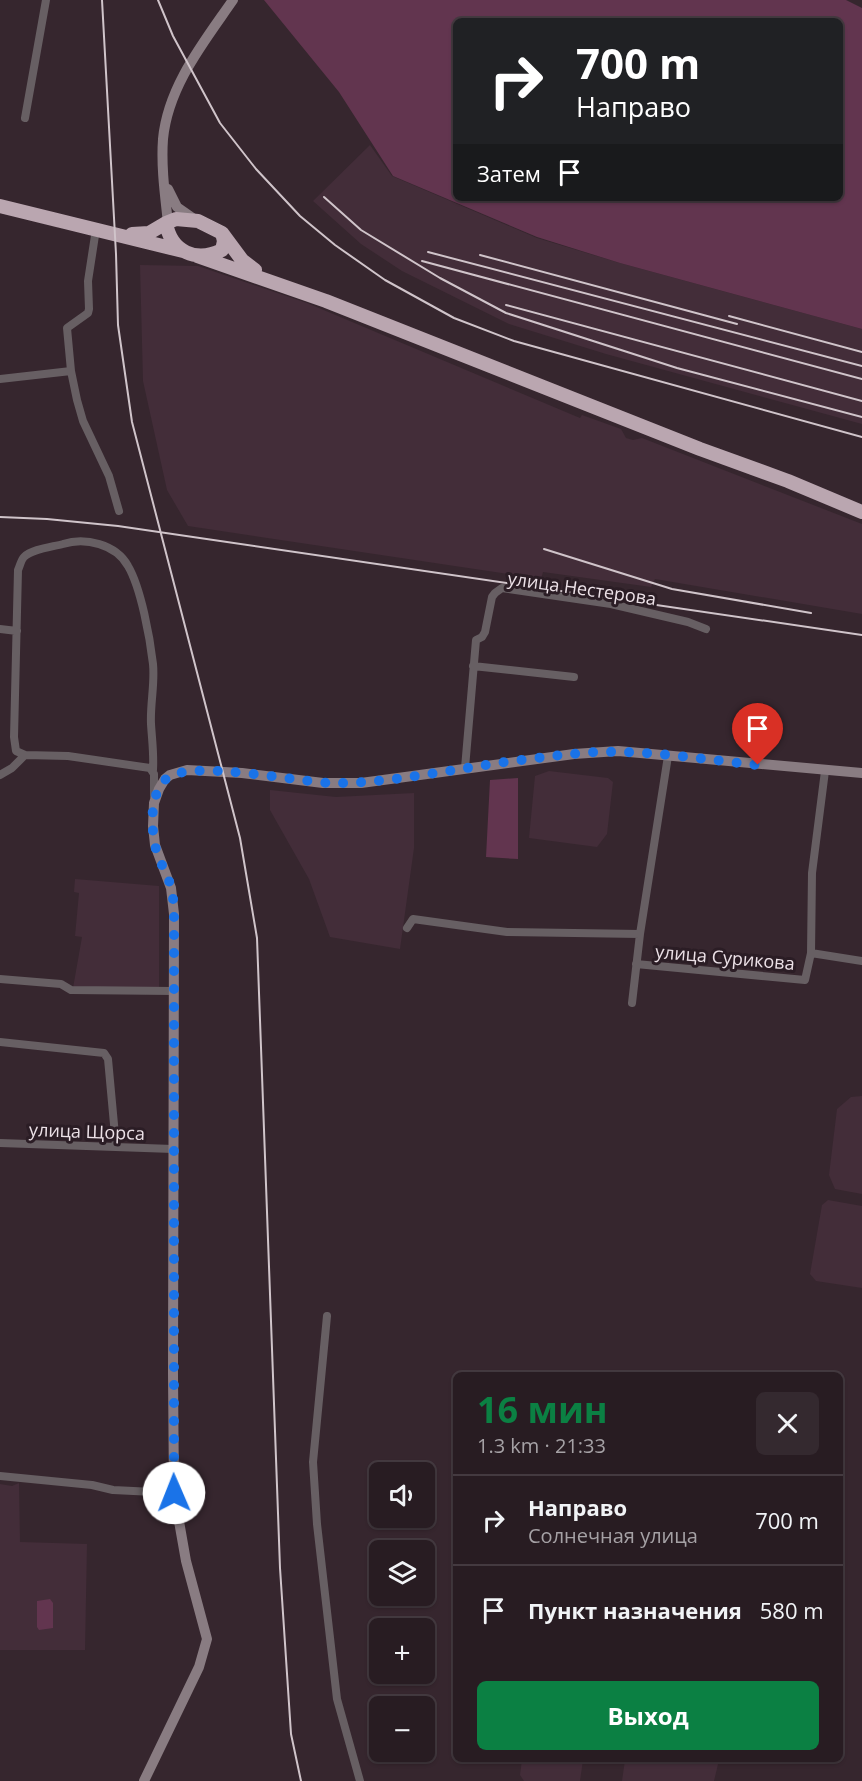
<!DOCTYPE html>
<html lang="ru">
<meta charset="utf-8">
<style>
:root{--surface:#281c22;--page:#34292f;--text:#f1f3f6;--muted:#a5a1a5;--line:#443a40;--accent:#0b8043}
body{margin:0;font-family:"Open Sans",sans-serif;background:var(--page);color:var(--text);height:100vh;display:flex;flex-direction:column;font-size:22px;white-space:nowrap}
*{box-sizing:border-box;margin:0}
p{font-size:20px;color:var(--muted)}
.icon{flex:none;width:33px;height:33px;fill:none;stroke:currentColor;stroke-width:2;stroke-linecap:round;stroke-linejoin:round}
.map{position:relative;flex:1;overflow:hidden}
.details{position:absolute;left:453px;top:1372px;width:390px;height:390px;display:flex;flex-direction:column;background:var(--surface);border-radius:9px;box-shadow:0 2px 4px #0004,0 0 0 2px var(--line)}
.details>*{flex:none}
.banner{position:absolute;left:453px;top:18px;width:390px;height:183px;border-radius:9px;box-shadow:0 2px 4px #0004,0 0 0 2px var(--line);background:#202124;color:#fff;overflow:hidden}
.controls{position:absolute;left:369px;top:1462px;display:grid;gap:12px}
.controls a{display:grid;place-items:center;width:66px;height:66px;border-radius:9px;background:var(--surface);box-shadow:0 2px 4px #0004,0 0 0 2px var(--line);font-size:30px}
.pin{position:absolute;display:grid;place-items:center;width:51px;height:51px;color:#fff;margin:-62px -26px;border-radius:50% 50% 50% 0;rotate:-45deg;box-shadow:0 0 6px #0007}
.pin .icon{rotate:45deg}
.me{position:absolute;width:66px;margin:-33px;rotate:359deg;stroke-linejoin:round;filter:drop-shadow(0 0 4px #0008)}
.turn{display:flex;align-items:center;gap:21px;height:126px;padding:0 24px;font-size:27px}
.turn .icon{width:78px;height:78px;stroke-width:2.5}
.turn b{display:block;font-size:42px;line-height:51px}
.then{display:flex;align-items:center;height:57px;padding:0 24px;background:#0003;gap:12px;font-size:22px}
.round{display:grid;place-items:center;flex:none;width:63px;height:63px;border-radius:9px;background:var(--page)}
.overview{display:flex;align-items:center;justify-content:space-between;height:102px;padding:0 24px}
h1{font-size:36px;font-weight:700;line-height:45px;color:var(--accent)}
.cta{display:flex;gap:12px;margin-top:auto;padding:12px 24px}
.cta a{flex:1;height:69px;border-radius:9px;background:var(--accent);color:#fff;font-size:24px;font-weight:700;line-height:69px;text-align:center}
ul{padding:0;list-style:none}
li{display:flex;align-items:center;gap:18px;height:90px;padding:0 24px;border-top:2px solid var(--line)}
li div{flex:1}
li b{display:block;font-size:22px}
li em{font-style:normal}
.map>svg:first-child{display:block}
</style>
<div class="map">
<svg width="862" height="1781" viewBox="0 0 862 1781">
<rect width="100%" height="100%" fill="#36262e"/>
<path fill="#432d39" d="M 370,145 L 392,176 L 537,238 L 620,263 L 862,329 L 862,424 L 606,354 L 509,324 L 402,271 L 361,244 L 313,201 Z
M 140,265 L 198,266 L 307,303 L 580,418 L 582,415 L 621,429 L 626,438 L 633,440 L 642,438 L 862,524 L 862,614 L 655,579 L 651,587 L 543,572 L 541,579 L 188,526 L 167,490 L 143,381 Z
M 549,771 L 608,778 L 613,782 L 607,834 L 597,847 L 529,838 L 535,776 Z
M 270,790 L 336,797 L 414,793 L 414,848 L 400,949 L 330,937 L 309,879 L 270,810 Z
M 75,879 L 159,886 L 159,988 L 73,988 L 82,937 L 75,936 L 79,893 L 74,892 Z
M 862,1096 L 862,1194 L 835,1189 L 829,1175 L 837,1109 L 851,1097 Z
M 828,1200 L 862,1206 L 862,1288 L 816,1281 L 810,1274 L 822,1205 Z
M 19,1483 L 20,1542 L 87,1544 L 85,1650 L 0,1650 L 0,1484 L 12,1486 Z
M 522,1760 L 583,1760 L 580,1781 L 524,1781 L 520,1775 Z
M 625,1760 L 719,1760 L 714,1781 L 622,1781 Z"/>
<path fill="#62354f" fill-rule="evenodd" d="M 264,0 L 846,0 L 862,8 L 862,329 L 620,263 L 537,237 L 393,176 L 339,92 ZM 456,21 L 840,21 L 840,198 L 456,198 Z
M 518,778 L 518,859 L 486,857 L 490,780 Z
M 50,1599 L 53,1603 L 53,1628 L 39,1630 L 37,1627 L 37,1601 Z"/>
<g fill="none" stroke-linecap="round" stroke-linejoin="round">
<path stroke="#675f63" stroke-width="8" d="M 25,118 L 46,0
M 96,229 L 88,281 L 89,309 L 88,313 L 67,328 L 71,371 L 77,400 L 83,421 L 109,476 L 119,511
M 0,379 L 71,371
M 0,629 L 17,631
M 473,666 L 574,677
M 25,755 L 16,751 L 14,737 L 18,570 C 20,566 21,560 24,557 C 32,549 52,547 63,544 C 85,537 116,544 128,566 C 141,588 150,638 153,664 C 155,684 150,704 151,724 C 152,740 154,754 153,770
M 465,768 L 476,640 L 482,637 L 485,632 L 492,597 L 495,593 L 502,588 L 611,604 L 688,622 L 706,629
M 0,775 L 12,768 L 25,755 L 68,756 L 150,768 L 154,774 L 154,796
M 407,928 L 413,919 L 507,932 L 640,934
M 811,953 L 812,873 L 825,771
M 636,964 L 805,980 L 811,953 L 862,961
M 0,979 L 61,984 L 71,990 L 173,991
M 632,1003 L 640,934 L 668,756
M 0,1042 L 104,1053 L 108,1059 L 116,1146
M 0,1143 L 173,1149
M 327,1316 L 313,1462 L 317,1524 L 337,1699 L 360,1781
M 0,1476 L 92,1485 L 113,1490 L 174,1493"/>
<path stroke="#897c82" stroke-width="10" d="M 168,189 L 177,207 L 197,221
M 168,223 C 165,195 161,167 163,139 C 168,86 204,42 233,0
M 144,1781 L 199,1667 L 207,1639 L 186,1561 L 174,1493 L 173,1374 L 174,914 L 171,888 L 155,845 L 153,826 L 154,803 L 159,789 L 165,779 L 170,775 L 187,770 L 242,773 L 323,783 L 361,783 L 574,754 L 618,751 L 862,773"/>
<path stroke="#baa6b0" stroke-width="14" d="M 0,206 L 183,251
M 176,219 L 198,221 L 222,233 L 224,241 L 222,250 C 196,263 171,252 166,223 Z
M 222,233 L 242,260 L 255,270
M 132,234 L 149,233 L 166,223
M 197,256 L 326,301 L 700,449 L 788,481 L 862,512"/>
<path stroke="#d0c4ca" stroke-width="2" d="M 102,0 L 116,254 L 118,325 L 132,422 L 240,838 L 257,938 L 280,1568 L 291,1734 L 301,1781
M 158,0 L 173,36 L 220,123 L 256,169 L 300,216 L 335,245 L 385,280 L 454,318 L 514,341 L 862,437
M 324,197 L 361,230 L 440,278 L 506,313 L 677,368 L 862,417
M 428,252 L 862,366
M 480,255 L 737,324
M 422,261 L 862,379
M 506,305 L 862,401
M 729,316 L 862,352
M 0,517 L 47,519 L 118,526 L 862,635
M 544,549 L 672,589 L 811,613"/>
</g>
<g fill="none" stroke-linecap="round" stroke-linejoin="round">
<path stroke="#1a73e8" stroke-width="10" stroke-dasharray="0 18" d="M 174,1493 L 174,914 C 174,905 173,896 171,887 C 167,873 158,860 155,845 C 151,825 150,795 165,780 C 185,758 298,782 330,783 C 372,784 414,776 456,770 C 494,763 534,758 572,754 C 634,747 697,759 758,765"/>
</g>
<g text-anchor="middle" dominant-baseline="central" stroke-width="6" stroke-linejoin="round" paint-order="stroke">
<g font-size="18" fill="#ece1e7" stroke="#2b1d25">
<text transform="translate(582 588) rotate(8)">улица Нестерова</text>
<text transform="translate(725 957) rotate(5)">улица Сурикова</text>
<text transform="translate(87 1131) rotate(2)">улица Щорса</text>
</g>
</g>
</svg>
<div class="controls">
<a><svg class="icon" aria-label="sound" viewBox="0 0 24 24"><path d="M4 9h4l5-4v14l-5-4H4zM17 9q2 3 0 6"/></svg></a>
<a><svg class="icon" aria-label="layers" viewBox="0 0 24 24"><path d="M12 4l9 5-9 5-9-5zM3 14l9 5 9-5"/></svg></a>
<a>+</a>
<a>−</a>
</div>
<div class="pin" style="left:758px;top:765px;background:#d93025"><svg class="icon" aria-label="arrive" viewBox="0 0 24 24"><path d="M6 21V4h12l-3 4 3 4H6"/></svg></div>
<svg class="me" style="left:174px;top:1493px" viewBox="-20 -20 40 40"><circle r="19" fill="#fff"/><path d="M0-13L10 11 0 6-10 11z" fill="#1a73e8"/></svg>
<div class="banner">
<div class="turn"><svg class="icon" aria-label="right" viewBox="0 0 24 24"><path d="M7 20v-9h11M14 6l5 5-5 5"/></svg><div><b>700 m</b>Направо</div></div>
<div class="then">Затем<svg class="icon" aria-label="arrive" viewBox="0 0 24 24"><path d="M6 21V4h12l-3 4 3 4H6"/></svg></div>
</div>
<section class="details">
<div class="overview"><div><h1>16 мин</h1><p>1.3 km · 21:33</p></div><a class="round"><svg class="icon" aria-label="close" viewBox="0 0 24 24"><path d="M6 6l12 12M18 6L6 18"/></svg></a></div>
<ul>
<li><svg class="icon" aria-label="right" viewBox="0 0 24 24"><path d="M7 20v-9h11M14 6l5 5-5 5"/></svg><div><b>Направо</b><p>Солнечная улица</p></div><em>700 m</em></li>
<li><svg class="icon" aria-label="arrive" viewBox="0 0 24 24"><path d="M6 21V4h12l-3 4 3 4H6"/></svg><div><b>Пункт назначения</b></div><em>580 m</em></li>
</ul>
<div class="cta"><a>Выход</a></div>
</section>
</div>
